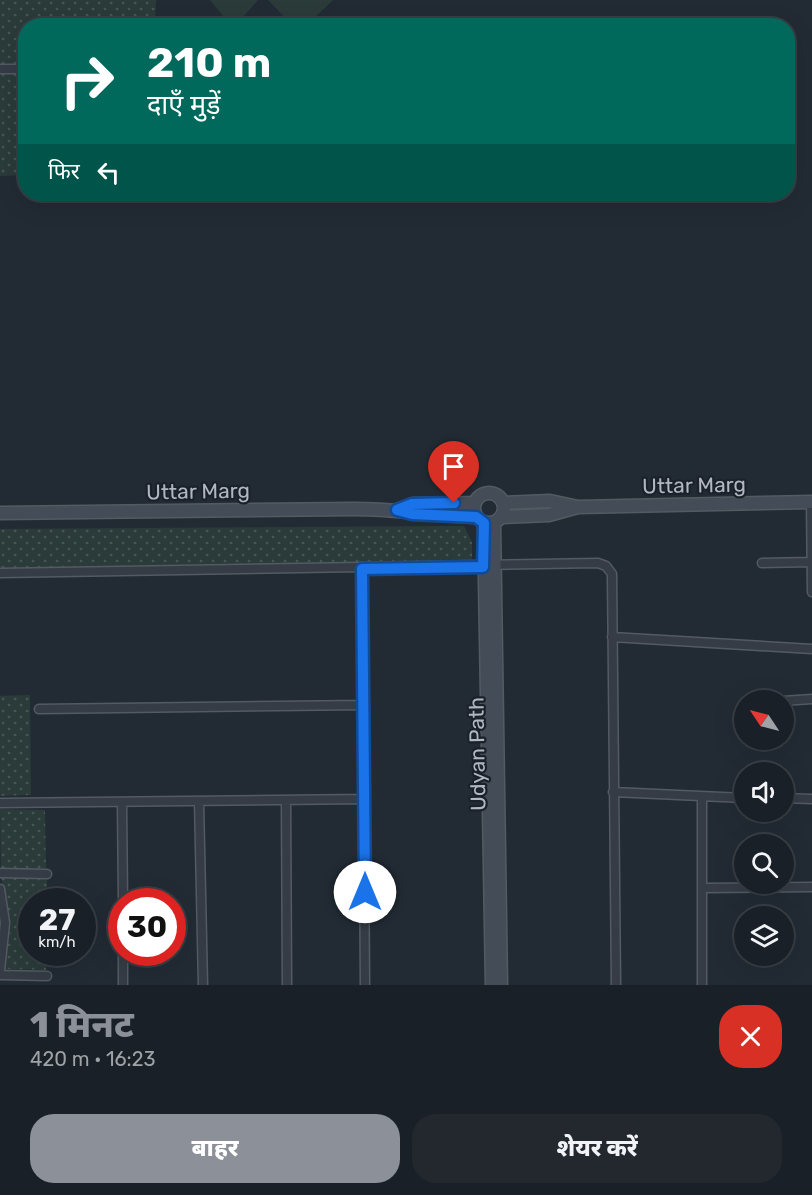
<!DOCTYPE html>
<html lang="hi">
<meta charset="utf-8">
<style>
:root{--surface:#1a2027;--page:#23282f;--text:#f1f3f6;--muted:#9fa3a7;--line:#383e44;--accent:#8c9099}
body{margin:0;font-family:Rubik,"Noto Sans Devanagari",sans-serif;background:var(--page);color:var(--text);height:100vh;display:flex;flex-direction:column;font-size:22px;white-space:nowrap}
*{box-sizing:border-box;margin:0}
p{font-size:20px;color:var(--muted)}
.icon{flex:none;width:33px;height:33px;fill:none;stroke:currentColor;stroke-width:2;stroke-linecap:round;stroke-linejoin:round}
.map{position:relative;height:985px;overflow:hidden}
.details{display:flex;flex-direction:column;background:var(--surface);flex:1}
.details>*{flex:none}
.banner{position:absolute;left:18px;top:18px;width:777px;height:183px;border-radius:24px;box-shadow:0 6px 24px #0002,0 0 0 2px var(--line);background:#00695c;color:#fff;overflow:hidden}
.needle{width:39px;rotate:305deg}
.tools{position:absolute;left:734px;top:690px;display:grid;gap:12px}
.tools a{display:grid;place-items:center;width:60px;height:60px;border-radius:50%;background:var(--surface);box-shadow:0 6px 24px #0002,0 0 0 2px var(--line);font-size:30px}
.speed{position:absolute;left:18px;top:888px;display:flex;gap:12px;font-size:30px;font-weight:700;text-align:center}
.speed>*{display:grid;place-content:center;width:78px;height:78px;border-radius:50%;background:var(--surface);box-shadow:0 6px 24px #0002,0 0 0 2px var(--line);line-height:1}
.speed small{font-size:15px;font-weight:400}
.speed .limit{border:9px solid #d22;background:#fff;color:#111}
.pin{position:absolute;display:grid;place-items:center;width:51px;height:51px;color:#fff;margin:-62px -26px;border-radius:50% 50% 50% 0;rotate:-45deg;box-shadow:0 0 6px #0007}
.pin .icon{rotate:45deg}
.me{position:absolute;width:66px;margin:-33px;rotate:0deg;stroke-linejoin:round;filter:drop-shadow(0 0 4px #0008)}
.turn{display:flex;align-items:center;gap:21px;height:126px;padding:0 30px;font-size:27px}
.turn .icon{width:78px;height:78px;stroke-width:2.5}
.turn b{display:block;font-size:42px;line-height:51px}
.then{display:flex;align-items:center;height:57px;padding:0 30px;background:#0003;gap:12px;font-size:22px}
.round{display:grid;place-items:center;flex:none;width:63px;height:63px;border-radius:24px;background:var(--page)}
.overview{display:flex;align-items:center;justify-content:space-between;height:102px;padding:0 30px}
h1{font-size:36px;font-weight:800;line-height:45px;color:var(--accent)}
.action{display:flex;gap:12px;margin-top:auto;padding:12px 30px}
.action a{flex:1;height:69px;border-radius:24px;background:var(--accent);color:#fff;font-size:24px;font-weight:800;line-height:69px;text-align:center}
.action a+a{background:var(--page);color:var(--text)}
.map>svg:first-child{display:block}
</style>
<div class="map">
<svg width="812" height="985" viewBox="0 0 812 985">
<defs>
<pattern id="green-dots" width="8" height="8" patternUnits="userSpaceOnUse" patternTransform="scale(1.5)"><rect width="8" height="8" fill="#2a3b3a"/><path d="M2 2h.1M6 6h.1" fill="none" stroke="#465555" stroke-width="1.8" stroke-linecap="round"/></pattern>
</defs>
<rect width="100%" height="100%" fill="#222b34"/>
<path fill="url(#green-dots)" d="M 0,0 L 156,0 L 155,25 L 26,26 L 25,175 L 0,176 Z
M 464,526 L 472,542 L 472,564 L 0,570 L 0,529 Z
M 30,695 L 31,795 L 0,796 L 0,696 Z
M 0,809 L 45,810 L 46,868 L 1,869 Z
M 1,877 L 47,878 L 47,901 L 32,902 L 32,952 L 46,953 L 46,970 L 5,969 L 10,920 Z"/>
<path fill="#2a3b3a" d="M 210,0 L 258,0 L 236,25 L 231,26 Z
M 268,0 L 333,0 L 307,25 L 293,26 Z"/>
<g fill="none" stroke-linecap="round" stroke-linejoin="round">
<g stroke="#535a62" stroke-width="11">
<path id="minor" d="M 0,69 L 26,69
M 811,502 L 812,592
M 762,563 L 811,562
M 362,569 L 365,985
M 0,573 L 598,563 L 606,566 L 612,574 L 616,985
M 612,637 L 812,649
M 783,701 L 812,699
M 39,709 L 364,705
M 613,792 L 744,798
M 783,798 L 812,799
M 286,800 L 287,985
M 199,801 L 203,985
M 122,802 L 123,902
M 0,803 L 365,799
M 0,873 L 47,874
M 702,888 L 812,887
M 0,889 L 5,923 L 0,970
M 123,952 L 123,985
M 0,975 L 47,976
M 702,985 L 702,797"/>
</g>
<g stroke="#535a62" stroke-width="15">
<path id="secondary" d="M474 508a15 15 0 1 1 30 0a15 15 0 1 1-30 0Z
M 503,503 L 550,501 L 578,507 L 812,502
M 397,510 L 413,504 L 474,503
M 0,513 L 353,509 C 395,509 434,515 476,517
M 501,517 L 549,515 L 578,507
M 484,523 L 492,985
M 494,523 L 501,985"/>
</g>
<use href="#minor" stroke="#353c45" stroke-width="8"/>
<use href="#secondary" stroke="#444c57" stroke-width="12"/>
</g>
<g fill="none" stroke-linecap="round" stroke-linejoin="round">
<g stroke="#114b97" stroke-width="15">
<path id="route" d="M 365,892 L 362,569 L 483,567 L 484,523 L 476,517 L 412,514 L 397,510 L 412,504 L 454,503"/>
</g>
<use href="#route" stroke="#1a73e8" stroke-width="10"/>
</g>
<g text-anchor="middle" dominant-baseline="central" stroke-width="4.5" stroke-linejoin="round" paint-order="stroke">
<g font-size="21" fill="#b0b7c1" stroke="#1b2129">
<text transform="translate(694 485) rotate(-1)">Uttar Marg</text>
<text transform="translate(198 491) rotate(-1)">Uttar Marg</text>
<text transform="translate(477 754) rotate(-91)">Udyan Path</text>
</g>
</g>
</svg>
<div class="tools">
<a><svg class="needle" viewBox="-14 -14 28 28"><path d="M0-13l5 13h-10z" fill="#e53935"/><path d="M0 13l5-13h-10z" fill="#9fa3a7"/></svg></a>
<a><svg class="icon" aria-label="sound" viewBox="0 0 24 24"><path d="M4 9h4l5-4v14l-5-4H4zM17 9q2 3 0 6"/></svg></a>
<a><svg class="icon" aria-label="search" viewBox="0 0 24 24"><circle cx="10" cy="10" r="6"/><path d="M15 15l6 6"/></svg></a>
<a><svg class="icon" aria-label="layers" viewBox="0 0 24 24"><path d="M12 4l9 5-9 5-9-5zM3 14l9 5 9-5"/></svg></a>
</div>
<div class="speed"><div>27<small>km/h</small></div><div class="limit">30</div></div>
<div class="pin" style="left:454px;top:503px;background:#d93025"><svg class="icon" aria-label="arrive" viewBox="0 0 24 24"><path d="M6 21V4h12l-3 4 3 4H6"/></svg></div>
<svg class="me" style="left:365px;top:892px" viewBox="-20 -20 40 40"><circle r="19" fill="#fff"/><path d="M0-13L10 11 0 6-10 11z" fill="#1a73e8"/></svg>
<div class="banner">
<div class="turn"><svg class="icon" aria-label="right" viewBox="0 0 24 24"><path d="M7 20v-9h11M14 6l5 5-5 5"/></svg><div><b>210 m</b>दाएँ मुड़ें</div></div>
<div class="then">फिर<svg class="icon" aria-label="left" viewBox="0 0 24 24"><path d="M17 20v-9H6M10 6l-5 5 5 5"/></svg></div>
</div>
</div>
<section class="details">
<div class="overview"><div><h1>1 मिनट</h1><p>420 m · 16:23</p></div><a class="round" style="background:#d93025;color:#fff"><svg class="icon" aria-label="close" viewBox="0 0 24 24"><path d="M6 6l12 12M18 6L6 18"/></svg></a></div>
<div class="action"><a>बाहर</a><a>शेयर करें</a></div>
</section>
